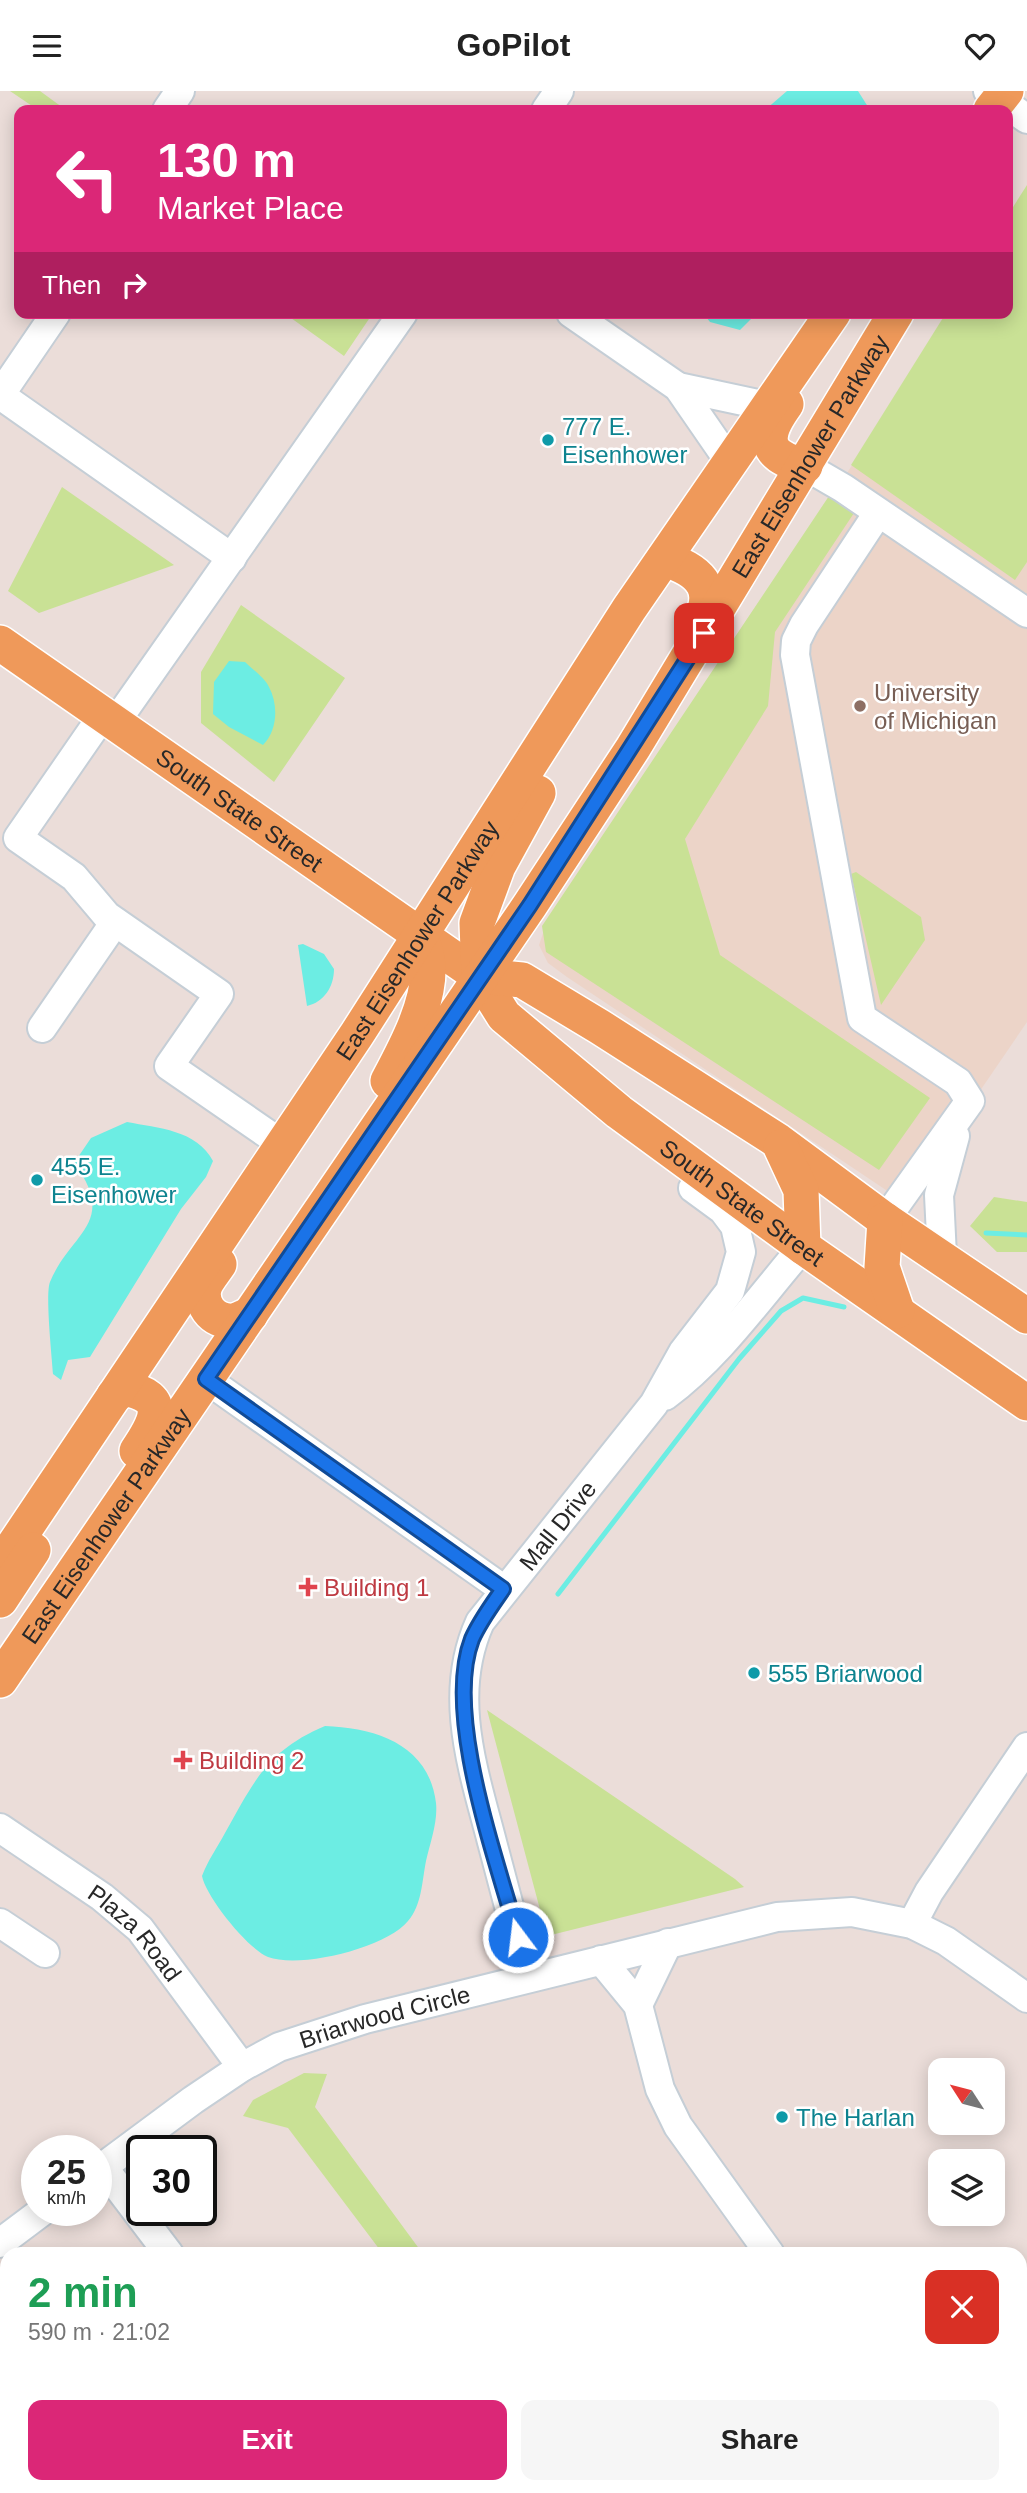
<!DOCTYPE html>
<meta charset="utf-8">
<style>
:root{--surface:#fff;--page:#f6f6f6;--text:#222;--muted:#767676;--accent:#db2777}
body{margin:0;font-family:Arial,sans-serif;background:var(--page);color:var(--text);height:100vh;display:flex;flex-direction:column;font-size:26px;white-space:nowrap}
*{box-sizing:border-box;margin:0}
p{font-size:23px;color:var(--muted)}
.icon{flex:none;width:38px;height:38px;fill:none;stroke:currentColor;stroke-width:2;stroke-linecap:round;stroke-linejoin:round}
.map{position:relative;flex:1;overflow:hidden}
.details{position:absolute;left:0px;top:2156px;width:1027px;height:247px;display:flex;flex-direction:column;background:var(--surface);border-radius:21px 21px 0 0;box-shadow:0 4px 18px #0003}
.details>*{flex:none}
.banner{position:absolute;left:14px;top:14px;width:999px;height:214px;border-radius:14px;box-shadow:0 4px 18px #0003;background:#db2777;color:#fff;overflow:hidden}
.needle{width:46px;rotate:306deg}
.tools{position:absolute;left:928px;top:1967px;display:grid;gap:14px}
.tools a{display:grid;place-items:center;width:77px;height:77px;border-radius:14px;background:var(--surface);box-shadow:0 4px 18px #0003;font-size:35px}
.speed{position:absolute;left:21px;top:2044px;display:flex;gap:14px;font-size:35px;font-weight:700;text-align:center}
.speed>*{display:grid;place-content:center;width:91px;height:91px;border-radius:50%;background:var(--surface);box-shadow:0 4px 18px #0003;line-height:1}
.speed small{font-size:18px;font-weight:400}
.speed .limit{border:4px solid #111;border-radius:10px;background:#fff;color:#111}
.pin{position:absolute;display:grid;place-items:center;width:60px;height:60px;color:#fff;margin:-30px;border-radius:14px;box-shadow:0 4px 10px #0006}
.me{position:absolute;width:77px;margin:-38px;rotate:345deg;stroke-linejoin:round;filter:drop-shadow(0 0 5px #0008)}
.turn{display:flex;align-items:center;gap:24px;height:147px;padding:0 28px;font-size:32px}
.turn .icon{width:91px;height:91px;stroke-width:2.5}
.turn b{display:block;font-size:49px;line-height:60px}
.then{display:flex;align-items:center;height:66px;padding:0 28px;background:#0003;gap:14px;font-size:26px}
.round{display:grid;place-items:center;flex:none;width:74px;height:74px;border-radius:14px;background:var(--page)}
.headline{display:flex;align-items:center;justify-content:space-between;height:119px;padding:0 28px}
h1{font-size:42px;font-weight:600;line-height:52px;color:#1e9e55}
.button{display:flex;gap:14px;margin-top:auto;padding:14px 28px}
.button a{flex:1;height:80px;border-radius:14px;background:var(--accent);color:#fff;font-size:28px;font-weight:600;line-height:80px;text-align:center}
.button a+a{background:var(--page);color:var(--text)}
header{display:flex;justify-content:space-between;align-items:center;height:91px;padding:0 28px;background:var(--surface);font-size:32px;font-weight:600}
.map>svg:first-child{display:block}
</style>
<header><svg class="icon" aria-label="menu" viewBox="0 0 24 24"><path d="M4 6h16M4 12h16M4 18h16"/></svg>GoPilot<svg class="icon" aria-label="heart" viewBox="0 0 24 24"><path d="M12 20l-8-8c-3-5 5-10 8-4 3-6 11-1 8 4z"/></svg></header>
<div class="map">
<svg width="1027" height="2402" viewBox="0 0 1027 2402">
<rect width="100%" height="100%" fill="#ebddd9"/>
<path fill="#ecd4c8" d="M 1027,101 L 1027,931 L 904,1111 L 567,886 L 548,872 L 539,854 L 546,833 L 915,280 L 1008,222 Z"/>
<path fill="#c9e195" d="M 10,0 L 40,0 L 66,19 L 38,19 Z
M 1027,94 L 1027,471 L 1015,489 L 851,374 L 946,222 L 1008,222 L 1008,124 Z
M 284,222 L 373,222 L 344,265 Z
M 62,396 L 174,474 L 39,522 L 8,500 Z
M 829,405 L 854,422 L 775,541 L 768,615 L 685,748 L 720,864 L 930,1007 L 879,1079 L 546,861 L 542,835 Z
M 241,514 L 345,587 L 274,691 L 201,632 L 201,581 Z
M 856,781 L 921,826 L 925,849 L 881,914 L 851,783 Z
M 994,1106 L 1027,1111 L 1027,1161 L 997,1161 L 970,1135 Z
M 487,1619 L 735,1788 L 744,1796 L 547,1845 Z
M 304,1982 L 327,1983 L 315,2016 L 423,2163 L 383,2163 L 288,2037 L 243,2025 L 253,2009 Z
M 0,2340 L 7,2349 L 7,2396 L 42,2396 L 46,2402 L 0,2402 Z"/>
<path fill="#6cede3" d="M 787,0 L 858,0 L 870,19 L 765,19 Z
M 703,222 L 757,222 L 740,239 L 710,231 Z
M 229,570 L 245,571 C 252,578 265,587 269,596 C 279,615 277,640 263,654 L 229,636 L 213,623 L 214,591 Z
M 303,853 L 324,863 L 334,878 C 334,896 324,911 307,915 L 298,854 Z
M 127,1031 C 158,1037 197,1039 213,1070 L 206,1086 L 181,1118 L 90,1266 L 68,1269 L 61,1289 L 53,1283 C 52,1266 45,1203 50,1191 C 70,1142 119,1132 74,1072 L 91,1047 Z
M 325,1635 C 377,1637 429,1654 436,1712 C 438,1731 430,1752 426,1770 C 422,1790 422,1814 408,1830 C 386,1857 300,1878 268,1866 C 248,1858 206,1806 202,1785 C 208,1769 217,1757 225,1742 C 254,1690 268,1659 325,1635 Z"/>
<g fill="none" stroke-linecap="round" stroke-linejoin="round">
<path stroke="#6cede3" stroke-width="5" d="M 986,1142 L 1027,1144
M 558,1503 L 739,1268 L 781,1220 L 803,1207 L 844,1216"/>
<g stroke="#c5ced6" stroke-width="32">
<g id="minor">
<path d="M 988,0 L 1027,28"/>
<path d="M 167,19 L 180,0"/>
<path d="M 546,19 L 559,0"/>
<path d="M 56,222 L 0,304 L 232,467"/>
<path d="M 571,222 L 678,296 L 729,370"/>
<path d="M 678,296 L 767,315"/>
<path d="M 805,375 L 843,397 L 1027,522"/>
<path d="M 878,422 L 804,534 L 796,550 L 795,564 L 862,927 L 958,991 L 970,1010 L 885,1129"/>
<path d="M 103,624 L 18,747 L 74,786 L 107,825 L 219,903 L 169,975 L 282,1053"/>
<path d="M 115,632 L 403,222"/>
<path d="M 42,937 L 115,831"/>
<path d="M 942,1165 L 939,1104 L 955,1045"/>
<path d="M 206,1288 L 503,1498"/>
<path d="M 665,1305 C 719,1265 759,1207 803,1156"/>
<path id="s1" d="M 0,1737 L 102,1806 L 140,1838 L 242,1976"/>
<path d="M 0,1832 L 45,1862"/>
<path d="M 912,1833 L 929,1801 L 1027,1656"/>
<path d="M 601,1869 L 638,1914 L 660,1998 L 678,2035 L 770,2163"/>
<path id="s2" d="M 528,1887 C 516,1841 504,1796 492,1751 C 473,1678 447,1604 480,1531 L 654,1313 L 683,1261 L 730,1200 L 741,1161 L 735,1135 L 723,1119 L 693,1097"/>
<path d="M 638,1914 L 668,1852"/>
<path d="M 103,2076 L 169,2163"/>
<path id="s3" d="M 96,2081 L 193,2009 L 242,1976 L 279,1956 L 365,1928 L 777,1826 L 852,1821 L 912,1833 L 946,1850 L 1027,1907"/>
<path d="M 0,2152 L 44,2119"/>
<path d="M 359,2396 L 364,2402"/>
<path d="M 934,2396 L 939,2402"/>
<path d="M 111,2402 L 120,2396"/>
<path d="M 533,2402 L 538,2396"/>
</g>
</g>
<g stroke="#fff" stroke-width="38">
<g id="major">
<path d="M 991,19 L 1006,0"/>
<path d="M 786,313 C 763,345 762,365 805,375"/>
<path d="M 664,468 C 703,480 720,500 695,539"/>
<path id="s4" d="M 0,552 L 479,885 L 504,925 L 619,1021 L 803,1156 L 1027,1312"/>
<path d="M 479,885 L 522,889 L 600,936 L 778,1050 L 885,1129 L 1027,1225"/>
<path d="M 479,885 L 477,832 L 498,775 L 538,702"/>
<path d="M 388,990 C 405,958 429,914 428,877 C 428,866 424,855 421,845"/>
<path d="M 781,1056 L 801,1099 L 803,1156"/>
<path d="M 885,1129 L 882,1176 L 897,1220"/>
<path d="M 219,1173 C 215,1179 210,1185 206,1192 C 197,1211 212,1232 234,1230 C 239,1229 245,1225 250,1224"/>
<path d="M 114,1305 L 124,1297 C 172,1306 155,1333 137,1360"/>
<path id="s5" d="M 0,1475 L 357,943 L 629,518 L 833,222"/>
<path d="M 0,1509 L 33,1459"/>
<path id="s6" d="M 0,1589 L 530,814 L 633,657 L 896,222"/>
</g>
</g>
<use href="#minor" stroke="#fff" stroke-width="28"/>
<use href="#major" stroke="#ef995a" stroke-width="35"/>
</g>
<g fill="none" stroke-linecap="round" stroke-linejoin="round">
<g stroke="#114b97" stroke-width="18">
<path id="route" d="M 518,1846 C 497,1769 443,1623 472,1548 C 480,1530 492,1514 503,1498 L 206,1288 L 530,814 L 704,542"/>
</g>
<use href="#route" stroke="#1a73e8" stroke-width="12"/>
</g>
<g fill="#0f9aa8" stroke="#fff" stroke-width="2.5">
<circle cx="548" cy="349" r="7"/>
<circle cx="37" cy="1089" r="7"/>
<circle cx="754" cy="1582" r="7"/>
<circle cx="782" cy="2026" r="7"/>
</g>
<circle fill="#8d6e63" stroke="#fff" stroke-width="2.5" cx="860" cy="615" r="7"/>
<g fill="#e0444e" stroke="#fff" stroke-width="2.5">
<path d="M304.5 1485.5h7v7h7v7h-7v7h-7v-7h-7v-7h7z"/>
<path d="M179.5 1658.5h7v7h7v7h-7v7h-7v-7h-7v-7h7z"/>
</g>
<g text-anchor="middle" dominant-baseline="central" stroke-width="5" stroke-linejoin="round" paint-order="stroke">
<g font-size="24" fill="#0d838f" stroke="#fff" text-anchor="start">
<text x="562" y="335">777 E.<tspan x="562" dy="28">Eisenhower</tspan></text>
<text x="51" y="1075">455 E.<tspan x="51" dy="28">Eisenhower</tspan></text>
<text x="768" y="1582">555 Briarwood</text>
<text x="796" y="2026">The Harlan</text>
</g>
<g font-size="24" fill="#282828" stroke="#fff">
<text stroke="none"><textPath href="#s6" startOffset="1468">East Eisenhower Parkway</textPath></text>
<text stroke="none"><textPath href="#s4" startOffset="292">South State Street</textPath></text>
<text stroke="none"><textPath href="#s5" startOffset="752">East Eisenhower Parkway</textPath></text>
<text stroke="none"><textPath href="#s4" startOffset="933">South State Street</textPath></text>
<text stroke="none"><textPath href="#s2" startOffset="490">Mall Drive</textPath></text>
<text stroke="none"><textPath href="#s6" startOffset="187">East Eisenhower Parkway</textPath></text>
<text stroke="none"><textPath href="#s1" startOffset="172">Plaza Road</textPath></text>
<text stroke="none"><textPath href="#s3" startOffset="332">Briarwood Circle</textPath></text>
</g>
<g font-size="24" fill="#785e54" stroke="#fff" text-anchor="start">
<text x="874" y="601">University<tspan x="874" dy="28">of Michigan</tspan></text>
</g>
<g font-size="24" fill="#be3a42" stroke="#fff" text-anchor="start">
<text x="324" y="1496">Building 1</text>
<text x="199" y="1669">Building 2</text>
</g>
</g>
</svg>
<div class="tools">
<a><svg class="needle" viewBox="-14 -14 28 28"><path d="M0-13l5 13h-10z" fill="#e53935"/><path d="M0 13l5-13h-10z" fill="#767676"/></svg></a>
<a><svg class="icon" aria-label="layers" viewBox="0 0 24 24"><path d="M12 4l9 5-9 5-9-5zM3 14l9 5 9-5"/></svg></a>
</div>
<div class="speed"><div>25<small>km/h</small></div><div class="limit">30</div></div>
<div class="pin" style="left:704px;top:542px;background:#d93025"><svg class="icon" aria-label="arrive" viewBox="0 0 24 24"><path d="M6 21V4h12l-3 4 3 4H6"/></svg></div>
<svg class="me" style="left:518px;top:1846px" viewBox="-20 -20 40 40"><circle r="17" fill="#1a73e8" stroke="#fff" stroke-width="3"/><path d="M0-11L8 9 0 5-8 9z" fill="#fff"/></svg>
<div class="banner">
<div class="turn"><svg class="icon" aria-label="left" viewBox="0 0 24 24"><path d="M17 20v-9H6M10 6l-5 5 5 5"/></svg><div><b>130 m</b>Market Place</div></div>
<div class="then">Then<svg class="icon" aria-label="right" viewBox="0 0 24 24"><path d="M7 20v-9h11M14 6l5 5-5 5"/></svg></div>
</div>
<section class="details">
<div class="headline"><div><h1>2 min</h1><p>590 m · 21:02</p></div><a class="round" style="background:#d93025;color:#fff"><svg class="icon" aria-label="close" viewBox="0 0 24 24"><path d="M6 6l12 12M18 6L6 18"/></svg></a></div>
<div class="button"><a>Exit</a><a>Share</a></div>
</section>
</div>
